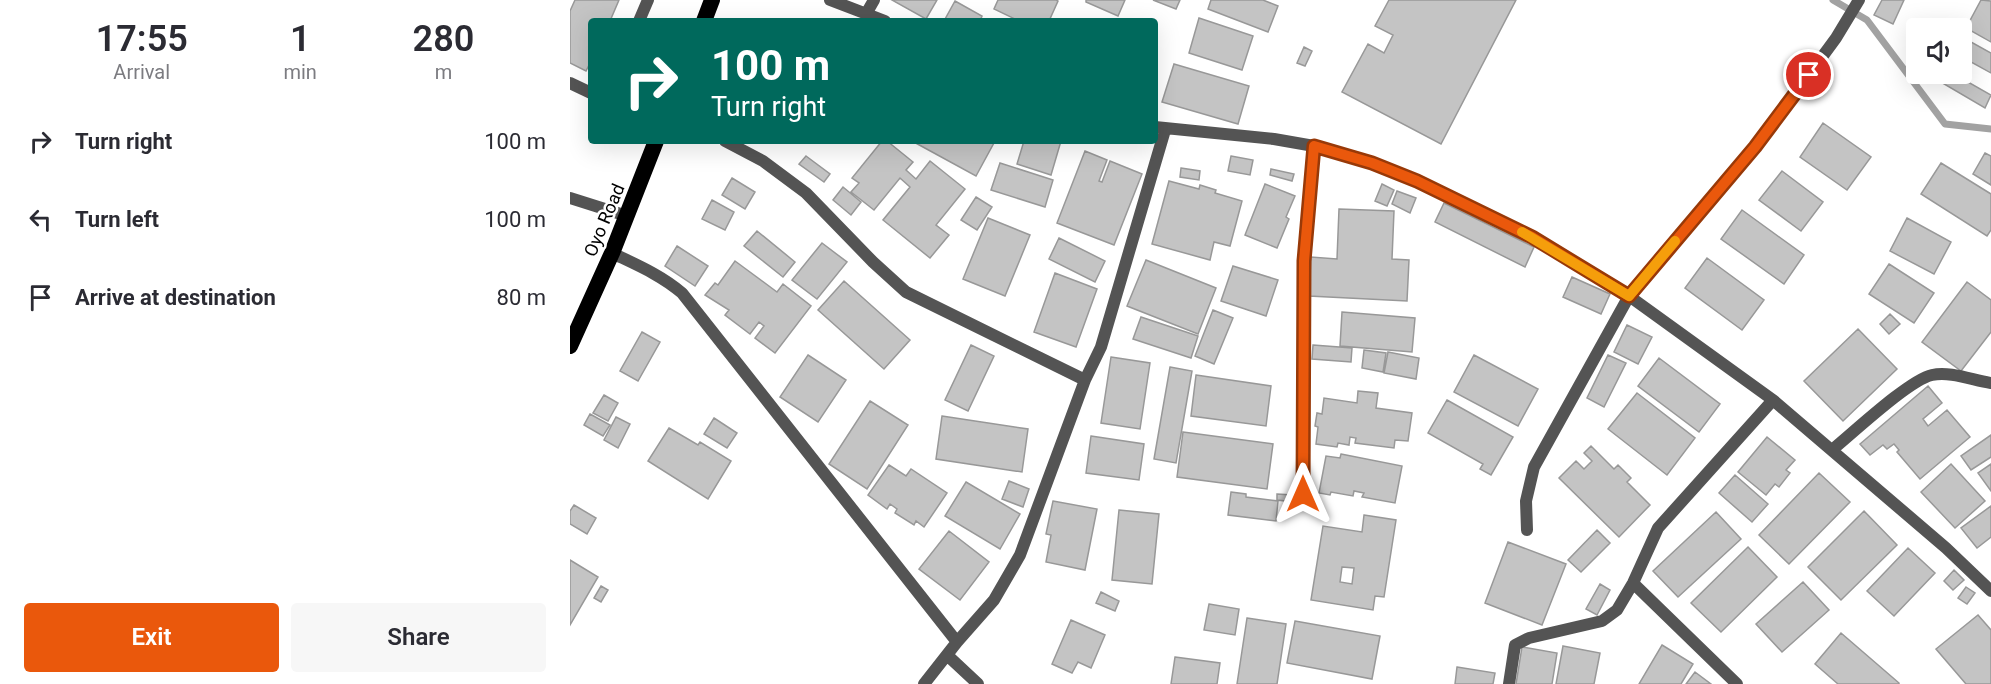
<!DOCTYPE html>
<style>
:root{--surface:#fff;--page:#f7f7f7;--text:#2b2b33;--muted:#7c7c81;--accent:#ea580c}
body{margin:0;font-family:Roboto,sans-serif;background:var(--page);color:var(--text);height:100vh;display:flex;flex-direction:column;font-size:22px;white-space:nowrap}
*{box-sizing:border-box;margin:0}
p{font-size:20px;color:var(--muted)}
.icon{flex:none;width:33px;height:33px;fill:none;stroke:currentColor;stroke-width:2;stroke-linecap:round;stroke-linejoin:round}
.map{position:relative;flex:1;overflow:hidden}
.panel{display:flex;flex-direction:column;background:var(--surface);width:570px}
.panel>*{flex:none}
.banner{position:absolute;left:18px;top:18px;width:570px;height:126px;border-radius:6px;box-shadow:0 6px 24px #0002;background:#00695c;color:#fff;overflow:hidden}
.controls{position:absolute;left:1336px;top:18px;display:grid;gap:12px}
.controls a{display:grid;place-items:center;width:66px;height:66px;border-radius:6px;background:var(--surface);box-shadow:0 6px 24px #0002;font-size:30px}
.pin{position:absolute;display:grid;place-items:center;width:51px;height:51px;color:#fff;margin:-26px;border:3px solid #fff;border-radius:50%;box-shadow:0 2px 6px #0007}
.me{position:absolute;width:66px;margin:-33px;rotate:0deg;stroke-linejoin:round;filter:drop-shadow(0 0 4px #0008)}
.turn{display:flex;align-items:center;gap:21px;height:126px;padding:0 24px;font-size:27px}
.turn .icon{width:78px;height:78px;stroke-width:2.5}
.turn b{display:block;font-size:42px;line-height:51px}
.eta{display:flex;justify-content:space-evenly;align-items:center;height:102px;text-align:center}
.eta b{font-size:36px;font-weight:600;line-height:42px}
.cta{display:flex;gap:12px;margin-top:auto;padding:12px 24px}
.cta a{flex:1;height:69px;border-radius:6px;background:var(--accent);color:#fff;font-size:24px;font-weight:600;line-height:69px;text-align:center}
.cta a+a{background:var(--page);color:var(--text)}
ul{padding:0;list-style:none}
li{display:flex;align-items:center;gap:18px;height:78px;padding:0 24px}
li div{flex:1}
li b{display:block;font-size:22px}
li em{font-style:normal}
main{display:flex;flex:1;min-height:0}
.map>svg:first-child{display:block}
</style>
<main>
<section class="panel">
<div class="eta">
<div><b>17:55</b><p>Arrival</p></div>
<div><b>1</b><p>min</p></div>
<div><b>280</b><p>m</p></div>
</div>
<ul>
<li><svg class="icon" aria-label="right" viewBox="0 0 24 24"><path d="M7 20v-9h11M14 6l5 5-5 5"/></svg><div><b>Turn right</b></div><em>100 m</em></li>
<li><svg class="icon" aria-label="left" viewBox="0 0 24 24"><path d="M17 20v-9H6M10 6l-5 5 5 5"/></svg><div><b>Turn left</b></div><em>100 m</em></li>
<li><svg class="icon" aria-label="arrive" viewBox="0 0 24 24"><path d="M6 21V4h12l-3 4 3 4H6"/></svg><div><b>Arrive at destination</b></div><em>80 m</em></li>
</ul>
<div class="cta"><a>Exit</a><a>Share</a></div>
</section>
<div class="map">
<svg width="1421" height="684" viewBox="0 0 1421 684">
<rect width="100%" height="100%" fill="#fff"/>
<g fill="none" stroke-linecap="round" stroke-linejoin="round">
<path stroke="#a2a2a2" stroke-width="7" d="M 1263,0 L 1297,20 L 1375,124 L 1421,129"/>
</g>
<path fill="#c4c4c4" stroke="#989898" stroke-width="1.5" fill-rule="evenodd" d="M 5,0 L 49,0 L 40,21 L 21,21 L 21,61 L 16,71 L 0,63 L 0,11 Z
M 322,0 L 367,0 L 356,19 Z
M 428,0 L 486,0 L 488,1 L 479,21 L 449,21 L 424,9 Z
M 516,0 L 555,0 L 548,16 L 516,2 Z
M 583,0 L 610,0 L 606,9 Z
M 641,0 L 693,0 L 708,6 L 698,32 L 638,9 Z
M 819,0 L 946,0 L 871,144 L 772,92 L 798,44 L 814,53 L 823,35 L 805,26 Z
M 1312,0 L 1334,0 L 1323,24 L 1304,15 Z
M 1411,0 L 1421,1 L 1421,42 L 1396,28 Z
M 385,1 L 412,16 L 410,21 L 374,21 Z
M 629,18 L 683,36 L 672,70 L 619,53 Z
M 1392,37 L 1421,53 L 1421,73 L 1392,57 Z
M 734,47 L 742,51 L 735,66 L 727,63 Z
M 604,64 L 679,86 L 668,124 L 592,102 Z
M 1373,74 L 1384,74 L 1421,95 L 1415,108 L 1369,81 Z
M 1253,123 L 1301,157 L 1277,190 L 1230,157 Z
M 312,141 L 317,141 L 343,162 L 336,170 L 346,179 L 360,161 L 395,189 L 366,225 L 379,235 L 360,258 L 313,220 L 340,187 L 330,178 L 304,210 L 281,192 L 289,183 L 282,178 Z
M 342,141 L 425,141 L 406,176 Z
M 454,141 L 491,141 L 481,175 L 447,164 Z
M 515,151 L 537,160 L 529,181 L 532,182 L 540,161 L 572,174 L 544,245 L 487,223 Z
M 1415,153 L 1421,156 L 1421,185 L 1403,174 Z
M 236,156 L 260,174 L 254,182 L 229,164 Z
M 661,156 L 683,160 L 680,175 L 658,171 Z
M 430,163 L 483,180 L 475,207 L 421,190 Z
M 1371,163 L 1421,194 L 1421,230 L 1417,236 L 1351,194 Z
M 611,168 L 630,171 L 629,180 L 610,177 Z
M 701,169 L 724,174 L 722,181 L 700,175 Z
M 1212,171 L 1253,202 L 1231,231 L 1189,200 Z
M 162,178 L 185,192 L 175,209 L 152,195 Z
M 599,181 L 629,189 L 630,185 L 646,190 L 645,193 L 672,201 L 660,246 L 644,242 L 640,260 L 582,244 Z
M 695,184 L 725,196 L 716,217 L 719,219 L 707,248 L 675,235 Z
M 812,184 L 824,190 L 817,206 L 805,201 Z
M 273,187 L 291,202 L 281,215 L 263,200 Z
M 827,191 L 846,198 L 840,213 L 822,204 Z
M 406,197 L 422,207 L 407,230 L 391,220 Z
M 142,200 L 164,212 L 155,230 L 132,219 Z
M 874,203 L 964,247 L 955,267 L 865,222 Z
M 769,209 L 824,211 L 822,259 L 839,260 L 837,301 L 739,296 L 741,257 L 767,259 Z
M 1172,210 L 1234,255 L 1214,284 L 1151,239 Z
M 418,218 L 460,235 L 435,296 L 393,279 Z
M 1337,218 L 1381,242 L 1364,274 L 1320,251 Z
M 187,231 L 225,262 L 213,277 L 174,246 Z
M 489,238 L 535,261 L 525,282 L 479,259 Z
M 252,243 L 277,262 L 247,299 L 222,280 Z
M 107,246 L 138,266 L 125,286 L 95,266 Z
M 1137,258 L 1194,300 L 1172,330 L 1115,288 Z
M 576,260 L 646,288 L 628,334 L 557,306 Z
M 165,261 L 207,292 L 213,284 L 241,306 L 205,353 L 185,338 L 194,326 L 189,322 L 180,334 L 155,315 L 159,310 L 135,295 L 145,283 L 148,285 Z
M 1319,264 L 1364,293 L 1344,323 L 1299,294 Z
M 663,266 L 708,280 L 696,316 L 651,301 Z
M 485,273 L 527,289 L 506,347 L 464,332 Z
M 1002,277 L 1040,294 L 1031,314 L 993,297 Z
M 274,281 L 340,340 L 314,369 L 248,310 Z
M 1397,282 L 1421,300 L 1421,332 L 1391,371 L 1352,342 Z
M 643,310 L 663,318 L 644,364 L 625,356 Z
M 772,312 L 845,318 L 842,352 L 770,346 Z
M 1320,314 L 1330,324 L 1319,334 L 1310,324 Z
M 571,317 L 628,336 L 621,358 L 563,339 Z
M 1057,325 L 1082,337 L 1068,364 L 1044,352 Z
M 1288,329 L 1327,369 L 1273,421 L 1234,381 Z
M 72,332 L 90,342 L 68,381 L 50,371 Z
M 401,345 L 424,356 L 398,411 L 375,400 Z
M 743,345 L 782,348 L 781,362 L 742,359 Z
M 794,350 L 816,353 L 813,372 L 792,368 Z
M 818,352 L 849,358 L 846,379 L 814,373 Z
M 238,355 L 276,380 L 248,422 L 210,397 Z
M 904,355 L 968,389 L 948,426 L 884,392 Z
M 1038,355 L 1056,363 L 1034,407 L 1017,398 Z
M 541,357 L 580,363 L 570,429 L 531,423 Z
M 1089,358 L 1150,404 L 1129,432 L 1068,386 Z
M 600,367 L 622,371 L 606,463 L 584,459 Z
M 626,375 L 701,386 L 696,426 L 621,416 Z
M 1358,386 L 1372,403 L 1353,419 L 1358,426 L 1377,410 L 1400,437 L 1350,479 L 1327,452 L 1329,450 L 1324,444 L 1317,449 L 1313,445 L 1300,455 L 1290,444 Z
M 788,391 L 808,393 L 806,408 L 842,413 L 838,441 L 825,440 L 824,448 L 785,443 L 786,438 L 780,437 L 779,445 L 768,443 L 767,447 L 746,444 L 748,427 L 745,426 L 747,413 L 752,414 L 754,398 L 787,403 Z
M 1067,393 L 1125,438 L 1097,475 L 1038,429 Z
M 34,395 L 48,403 L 38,421 L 23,413 Z
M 877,400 L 943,437 L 921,475 L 910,469 L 913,464 L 858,433 Z
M 300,401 L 338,425 L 297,489 L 259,464 Z
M 20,414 L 40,425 L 33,436 L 14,425 Z
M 372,416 L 458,429 L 452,472 L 366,459 Z
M 46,417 L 60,424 L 48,448 L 34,440 Z
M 144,418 L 167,433 L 157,448 L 134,434 Z
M 99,428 L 128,445 L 130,442 L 161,461 L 138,499 L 78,461 Z
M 613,432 L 703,444 L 697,489 L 607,477 Z
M 1421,435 L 1421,457 L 1401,470 L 1391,456 Z
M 521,436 L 574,444 L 569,480 L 516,473 Z
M 1197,437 L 1225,460 L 1216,470 L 1220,473 L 1209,487 L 1205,484 L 1196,495 L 1168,472 Z
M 1021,446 L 1044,469 L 1048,465 L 1061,478 L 1057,482 L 1080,505 L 1049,537 L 989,478 L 1006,461 L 1014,469 L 1022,461 L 1014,453 Z
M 771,454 L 832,466 L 825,503 L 792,497 L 794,493 L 784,491 L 783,496 L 761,492 L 760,495 L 749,493 L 756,456 L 770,458 Z
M 1381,464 L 1415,501 L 1385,528 L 1351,492 Z
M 1421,464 L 1421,491 L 1408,473 Z
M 319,465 L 336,476 L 341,469 L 377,493 L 354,527 L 346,521 L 344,525 L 325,513 L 327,509 L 320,504 L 317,509 L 298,495 Z
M 1249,473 L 1280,502 L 1219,564 L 1189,535 Z
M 1165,475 L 1198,504 L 1182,522 L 1149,493 Z
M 439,481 L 459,489 L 453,507 L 432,499 Z
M 396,482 L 450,514 L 430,549 L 375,516 Z
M 661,492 L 676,494 L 676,497 L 708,501 L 706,521 L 658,515 Z
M 707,494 L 722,495 L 721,513 L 714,513 L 715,501 L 707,500 Z
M 483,501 L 527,509 L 515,570 L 476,562 L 481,535 L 476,534 Z
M 4,505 L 26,518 L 17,534 L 0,524 L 0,511 Z
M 1421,506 L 1421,537 L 1407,548 L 1391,528 Z
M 549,510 L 589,514 L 582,584 L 542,580 Z
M 1294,511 L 1327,545 L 1271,600 L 1238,567 Z
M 1146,512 L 1171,539 L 1108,597 L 1083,571 Z
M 794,515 L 826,520 L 814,597 L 805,596 L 803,610 L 741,600 L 753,526 L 792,532 ZM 772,567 L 784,568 L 782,584 L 770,582 Z
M 1027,530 L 1040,543 L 1011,572 L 998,560 Z
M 379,531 L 419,562 L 390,600 L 349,569 Z
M 938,542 L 996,564 L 972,625 L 915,603 Z
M 1178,547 L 1207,577 L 1151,632 L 1121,603 Z
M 1338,548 L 1365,573 L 1324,616 L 1297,591 Z
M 0,560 L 28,577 L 0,625 Z
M 1384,570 L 1394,580 L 1383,590 L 1374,581 Z
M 1233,582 L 1259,610 L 1212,652 L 1186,624 Z
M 1030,584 L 1040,590 L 1027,615 L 1016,609 Z
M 31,586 L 38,590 L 31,602 L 24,598 Z
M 1396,587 L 1405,593 L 1397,604 L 1388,598 Z
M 531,592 L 549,601 L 545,611 L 526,603 Z
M 639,604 L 669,609 L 665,635 L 634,630 Z
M 1408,615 L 1421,630 L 1421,684 L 1396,684 L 1366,649 Z
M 677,618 L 716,624 L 707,684 L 667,684 Z
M 501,620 L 535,635 L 521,668 L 508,662 L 502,673 L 482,664 Z
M 725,621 L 810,636 L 802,679 L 717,663 Z
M 1271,633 L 1329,683 L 1329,684 L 1268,684 L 1245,664 Z
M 1092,645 L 1123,664 L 1111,684 L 1069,684 Z
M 993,646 L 1030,653 L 1024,684 L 986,684 Z
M 952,647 L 987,653 L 982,684 L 946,684 Z
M 605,657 L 650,663 L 647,684 L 601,684 Z
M 887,667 L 925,673 L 923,684 L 885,684 Z
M 1125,672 L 1141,684 L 1116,684 Z"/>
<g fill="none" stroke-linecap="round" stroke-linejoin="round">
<path stroke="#545454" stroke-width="12" d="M 296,14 L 304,0
M 69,21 L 78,0
M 0,83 L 21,93"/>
<path stroke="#545454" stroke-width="12" d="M 260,0 L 315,21
M 585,127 L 704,139 L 744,146 L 802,163 L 847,181 L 962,237 L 1059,296 L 1203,400 L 1376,548 L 1421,591
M 155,141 L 193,161 L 236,193 L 303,262 L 336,292 L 515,380
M 0,198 L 57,216
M 42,253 C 67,265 91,275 112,293 L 387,642
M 1262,450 C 1283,433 1339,380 1362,375 C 1380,371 1402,380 1421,383
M 733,494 L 734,261 L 744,146
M 957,530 L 956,501 L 964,467 L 1059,296 L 1185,148 L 1266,38 L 1289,0
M 1063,583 L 1167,684
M 377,655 L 408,684
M 354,684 L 387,642 L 424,600 L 450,555 L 515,380 L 531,347 L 595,130
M 939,684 L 945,645 L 959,638 L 1032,621 L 1047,610 L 1063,583 L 1088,528 L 1203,400"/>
<path stroke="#000" stroke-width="16" d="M 134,21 L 142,0
M 0,346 L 42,253 L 86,141"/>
</g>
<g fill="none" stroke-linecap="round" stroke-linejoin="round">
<g stroke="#983908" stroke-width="15">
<path id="route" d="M 733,494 L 734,261 L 744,146 L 802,163 L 847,181 L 962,237 L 1059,296 L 1185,147 L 1239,75"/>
</g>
<use href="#route" stroke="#ea580c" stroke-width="10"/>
<path stroke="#f59e0b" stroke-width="10" d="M 952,232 L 1059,296 L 1105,241"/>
</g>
<g text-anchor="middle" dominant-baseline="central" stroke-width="5" stroke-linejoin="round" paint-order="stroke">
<g font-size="18" fill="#000" stroke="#fff">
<text transform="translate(34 220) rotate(-67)">Oyo Road</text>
</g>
</g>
</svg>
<div class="controls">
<a><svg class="icon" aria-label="sound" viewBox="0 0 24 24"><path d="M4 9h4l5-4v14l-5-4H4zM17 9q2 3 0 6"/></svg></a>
</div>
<div class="pin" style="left:1239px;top:75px;background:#d93025"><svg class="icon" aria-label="arrive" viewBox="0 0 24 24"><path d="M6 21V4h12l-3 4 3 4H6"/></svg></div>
<svg class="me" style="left:733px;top:494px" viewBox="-20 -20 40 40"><path d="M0-17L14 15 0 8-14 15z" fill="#ea580c" stroke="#fff" stroke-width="4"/></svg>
<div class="banner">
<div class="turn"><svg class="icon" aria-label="right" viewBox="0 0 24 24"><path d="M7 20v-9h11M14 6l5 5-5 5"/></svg><div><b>100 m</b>Turn right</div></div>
</div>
</div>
</main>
